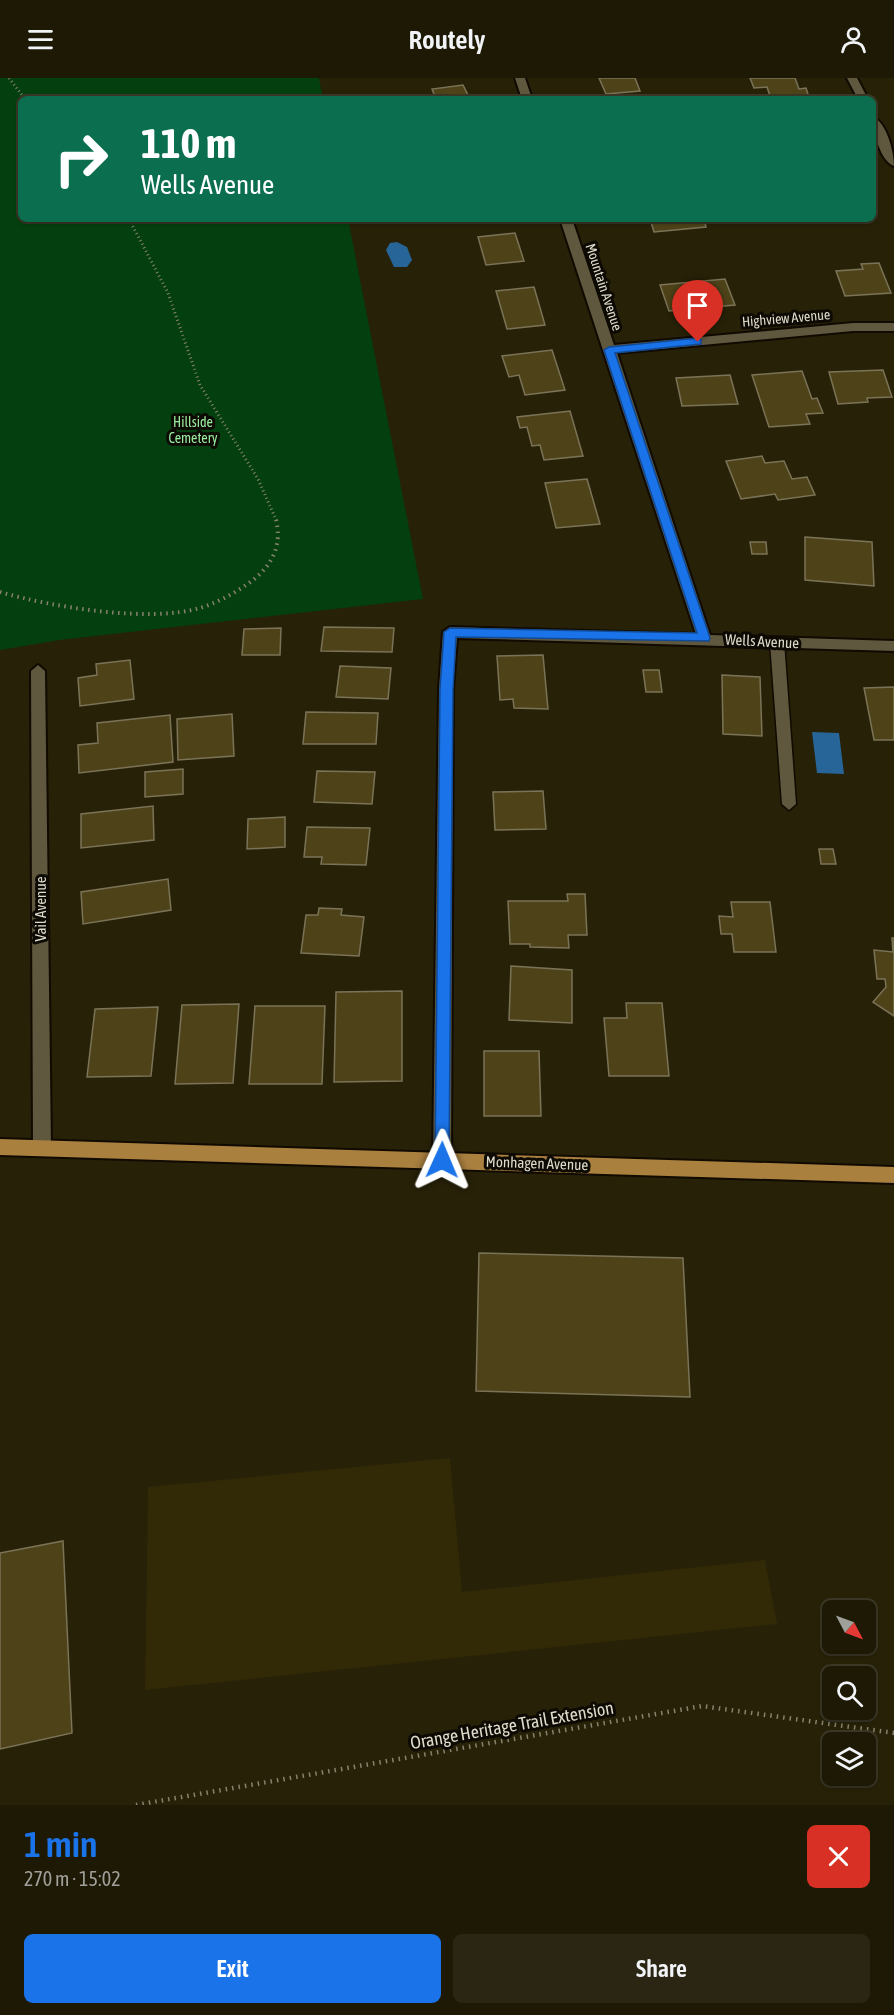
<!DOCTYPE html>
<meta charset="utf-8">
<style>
:root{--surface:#1d1905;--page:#2a2613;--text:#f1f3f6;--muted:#a0a09a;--line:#3b3827;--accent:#1a73e8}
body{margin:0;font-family:"Asap Condensed",sans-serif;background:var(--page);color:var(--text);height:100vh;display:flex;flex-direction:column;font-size:22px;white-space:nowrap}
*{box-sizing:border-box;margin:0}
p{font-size:20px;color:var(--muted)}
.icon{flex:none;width:33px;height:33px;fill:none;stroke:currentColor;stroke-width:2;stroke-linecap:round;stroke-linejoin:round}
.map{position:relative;height:1727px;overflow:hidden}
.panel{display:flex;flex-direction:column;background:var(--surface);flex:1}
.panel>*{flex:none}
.hud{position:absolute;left:18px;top:18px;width:858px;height:126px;border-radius:9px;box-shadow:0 2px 4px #0004,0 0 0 2px var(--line);background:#0b6e4f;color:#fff;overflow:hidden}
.needle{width:39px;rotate:131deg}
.tools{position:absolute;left:822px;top:1522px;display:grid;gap:12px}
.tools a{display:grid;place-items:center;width:54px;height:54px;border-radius:9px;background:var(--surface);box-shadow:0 2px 4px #0004,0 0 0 2px var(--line);font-size:30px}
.pin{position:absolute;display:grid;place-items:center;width:51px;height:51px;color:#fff;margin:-62px -26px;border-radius:50% 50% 50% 0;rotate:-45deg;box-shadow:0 0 6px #0007}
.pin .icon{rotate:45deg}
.me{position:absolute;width:66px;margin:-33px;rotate:1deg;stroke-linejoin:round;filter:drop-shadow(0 0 4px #0008)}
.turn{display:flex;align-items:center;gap:21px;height:126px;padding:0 24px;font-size:27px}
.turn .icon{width:78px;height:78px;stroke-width:2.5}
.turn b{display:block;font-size:42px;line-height:51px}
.round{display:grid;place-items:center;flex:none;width:63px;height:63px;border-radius:9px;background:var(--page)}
.summary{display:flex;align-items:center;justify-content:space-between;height:102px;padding:0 24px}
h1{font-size:36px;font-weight:600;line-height:45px;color:var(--accent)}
.button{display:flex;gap:12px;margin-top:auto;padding:12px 24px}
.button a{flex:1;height:69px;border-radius:9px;background:var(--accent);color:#fff;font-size:24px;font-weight:600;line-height:69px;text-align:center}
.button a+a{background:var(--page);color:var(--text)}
header{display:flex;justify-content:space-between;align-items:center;height:78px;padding:0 24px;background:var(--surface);font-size:27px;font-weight:600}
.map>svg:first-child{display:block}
</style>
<header><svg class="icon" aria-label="menu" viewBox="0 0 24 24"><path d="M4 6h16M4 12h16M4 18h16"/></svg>Routely<svg class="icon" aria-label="person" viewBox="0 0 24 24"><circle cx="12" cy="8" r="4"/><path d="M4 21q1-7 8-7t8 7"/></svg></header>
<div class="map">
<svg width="894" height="1727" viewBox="0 0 894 1727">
<rect width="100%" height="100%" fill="#272107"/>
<path fill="#322907" d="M 450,1380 L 462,1514 L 765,1482 L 777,1546 L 145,1612 L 148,1409 Z"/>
<path fill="#043f0f" d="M 0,0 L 319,0 L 323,21 L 21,21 L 21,141 L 348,141 L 423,521 L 59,562 L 0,572 Z"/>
<path fill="#276598" d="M 397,164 L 407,169 L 412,182 L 407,189 L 394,189 L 386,172 L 390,165 Z
M 812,654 L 839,655 L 844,696 L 817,695 Z"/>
<path fill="#4e4318" stroke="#7b7358" stroke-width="1.5" d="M 599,0 L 635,0 L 640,13 L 606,16 Z
M 750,0 L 795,0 L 799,11 L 806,10 L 809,19 L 771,21 L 767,9 L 754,10 Z
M 463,7 L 470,21 L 436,21 L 432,11 Z
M 650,141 L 713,141 L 714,145 L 705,145 L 706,149 L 654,154 Z
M 515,155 L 524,183 L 486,187 L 478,159 Z
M 879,185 L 891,215 L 845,218 L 836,193 L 863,191 L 861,186 Z
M 725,201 L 735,227 L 669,233 L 660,207 Z
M 534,209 L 545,247 L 507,251 L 496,213 Z
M 552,272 L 565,312 L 525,317 L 519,297 L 509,299 L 502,278 Z
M 883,292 L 892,319 L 867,320 L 868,324 L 838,326 L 829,294 Z
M 802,293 L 812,321 L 817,320 L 823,335 L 806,336 L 810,346 L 769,349 L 752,297 Z
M 730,297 L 738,326 L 682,328 L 676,300 Z
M 570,333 L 583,378 L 544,382 L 540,367 L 532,368 L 527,349 L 520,350 L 517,339 Z
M 762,378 L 765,385 L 784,383 L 792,401 L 807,399 L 815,417 L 778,422 L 775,416 L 741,421 L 726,383 Z
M 587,401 L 600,446 L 556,450 L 545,405 Z
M 805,459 L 872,464 L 874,508 L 805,502 Z
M 750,464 L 766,464 L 767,476 L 752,476 Z
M 324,549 L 394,550 L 392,574 L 321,573 Z
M 281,550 L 280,577 L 242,577 L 244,551 Z
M 543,577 L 548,631 L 514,630 L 513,621 L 500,622 L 497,578 Z
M 130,582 L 134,621 L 80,628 L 78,600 L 97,597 L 96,586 Z
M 340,588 L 391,590 L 388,621 L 336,619 Z
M 643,592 L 659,592 L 662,614 L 646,614 Z
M 722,597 L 760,599 L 762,658 L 723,656 Z
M 894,609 L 894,662 L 874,662 L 864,610 Z
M 306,634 L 378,635 L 376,666 L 303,666 Z
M 232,636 L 234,678 L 178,682 L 177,641 Z
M 170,637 L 173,684 L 79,695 L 78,667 L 98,665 L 97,645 Z
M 183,691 L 183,716 L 145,719 L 145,694 Z
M 317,693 L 375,694 L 372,726 L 314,724 Z
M 543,713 L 546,751 L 495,752 L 493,714 Z
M 153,728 L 154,762 L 81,770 L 81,736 Z
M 285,739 L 285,769 L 247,771 L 248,741 Z
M 307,749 L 370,750 L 366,787 L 321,786 L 322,779 L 304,779 Z
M 819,771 L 833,771 L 836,786 L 821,786 Z
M 168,801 L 171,832 L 83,846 L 81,814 Z
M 567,816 L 585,816 L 587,857 L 568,857 L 569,870 L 530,869 L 530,866 L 510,866 L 508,823 L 568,823 Z
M 731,824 L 770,824 L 776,874 L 734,874 L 732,856 L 721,856 L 719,838 L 733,839 Z
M 319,830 L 342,831 L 341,837 L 364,839 L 359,878 L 301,875 L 306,837 L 318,837 Z
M 892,860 L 894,860 L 894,938 L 873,924 L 886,909 L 885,901 L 877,901 L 874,872 L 893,874 Z
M 511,888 L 572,892 L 572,945 L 509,942 Z
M 402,913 L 402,1003 L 334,1004 L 336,914 Z
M 626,925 L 662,925 L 669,998 L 609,998 L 604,940 L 627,940 Z
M 239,926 L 233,1005 L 175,1006 L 182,927 Z
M 255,928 L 325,928 L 322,1006 L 249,1006 Z
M 158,929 L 151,998 L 87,999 L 95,931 Z
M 484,973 L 539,973 L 541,1038 L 484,1038 Z
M 479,1175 L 683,1180 L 690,1319 L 476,1313 Z
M 63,1463 L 72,1655 L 0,1671 L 0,1475 Z"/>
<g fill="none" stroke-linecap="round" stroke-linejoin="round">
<g stroke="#100a00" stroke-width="3">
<path id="service" d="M 777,559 L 784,564 L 796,726 L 789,732 L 782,726 L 770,564 Z"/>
</g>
<g stroke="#100a00" stroke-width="4">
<path id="minor" d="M 515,0 L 525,0 L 532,21 L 522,21 Z
M 847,0 L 857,0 L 868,21 L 858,21 Z
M 873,39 C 887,45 894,74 894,88 C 880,83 873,53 873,39 Z
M 560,141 L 572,141 L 614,267 L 853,245 L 894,245 L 894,253 L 853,253 L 617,275 L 710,557 L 894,563 L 894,573 L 457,560 L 453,611 L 451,1082 L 448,1088 L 442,1090 L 436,1088 L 433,1082 L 439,611 L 443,554 L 450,549 L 696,556 Z
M 38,587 L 45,593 L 51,1069 L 48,1075 L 42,1077 L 36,1075 L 33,1069 L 31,593 Z"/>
</g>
<g stroke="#100a00" stroke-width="4">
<path id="primary" d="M 0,1061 L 894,1089 L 894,1105 L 0,1077 Z"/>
</g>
<path stroke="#88836f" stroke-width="3" stroke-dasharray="1 3" stroke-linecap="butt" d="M 9,0 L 25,21
M 129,141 L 168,215 L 200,307 L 258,401 L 277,444"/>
<path stroke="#88836f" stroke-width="4" stroke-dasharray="1.5 4.5" stroke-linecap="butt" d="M 0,514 C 52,529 148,545 200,530 C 219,524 237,514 253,502 C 273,486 282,467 276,442"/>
<path stroke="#88836f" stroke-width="4.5" stroke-dasharray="1.5 5" stroke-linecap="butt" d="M 136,1727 L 702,1628 L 894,1655"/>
<use href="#service" fill="#5f583e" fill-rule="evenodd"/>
<use href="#minor" fill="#5f583e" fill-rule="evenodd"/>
<use href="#primary" fill="#aa803f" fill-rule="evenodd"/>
</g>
<path fill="#1a73e8" stroke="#114b97" stroke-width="1.5" d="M 698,260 L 701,261 L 701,266 L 615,275 L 710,560 L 709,563 L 456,559 L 453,611 L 449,1082 L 442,1088 L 435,1082 L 440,611 L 444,554 L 450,550 L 697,555 L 604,272 L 609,269 Z"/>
<g text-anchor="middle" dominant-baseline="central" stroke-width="6" stroke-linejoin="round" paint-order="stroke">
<g font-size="14" fill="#dfdbcc" stroke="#0d0a03">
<text transform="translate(604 209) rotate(72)">Mountain Avenue</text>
<text transform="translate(786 240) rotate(-5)">Highview Avenue</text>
</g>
<g font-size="14" fill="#9bed9e" stroke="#0d0a03">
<text x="193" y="344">Hillside<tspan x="193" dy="16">Cemetery</tspan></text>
</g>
<g font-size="15" fill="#dfdbcc" stroke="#0d0a03">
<text transform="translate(762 563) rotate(3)">Wells Avenue</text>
<text transform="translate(40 831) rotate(-90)">Vail Avenue</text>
<text transform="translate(537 1085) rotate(2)">Monhagen Avenue</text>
</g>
<g font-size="18" fill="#dfdbcc" stroke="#0d0a03">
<text transform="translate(512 1647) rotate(-10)">Orange Heritage Trail Extension</text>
</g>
</g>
</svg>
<div class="tools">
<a><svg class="needle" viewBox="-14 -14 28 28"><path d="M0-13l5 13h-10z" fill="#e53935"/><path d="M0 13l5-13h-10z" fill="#a0a09a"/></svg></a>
<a><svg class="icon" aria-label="search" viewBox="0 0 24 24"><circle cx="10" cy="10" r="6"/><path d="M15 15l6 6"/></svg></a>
<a><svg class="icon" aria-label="layers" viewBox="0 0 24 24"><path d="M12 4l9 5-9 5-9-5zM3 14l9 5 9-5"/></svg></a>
</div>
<div class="pin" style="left:698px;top:264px;background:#d93025"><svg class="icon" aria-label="arrive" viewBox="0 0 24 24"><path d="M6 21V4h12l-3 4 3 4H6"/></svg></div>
<svg class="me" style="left:442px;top:1082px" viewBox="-20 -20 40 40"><path d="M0-17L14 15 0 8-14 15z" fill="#1a73e8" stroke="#fff" stroke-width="4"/></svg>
<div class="hud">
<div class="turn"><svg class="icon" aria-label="right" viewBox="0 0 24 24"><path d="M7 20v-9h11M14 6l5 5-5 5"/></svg><div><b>110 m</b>Wells Avenue</div></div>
</div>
</div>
<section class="panel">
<div class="summary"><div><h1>1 min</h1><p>270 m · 15:02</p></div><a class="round" style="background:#d93025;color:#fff"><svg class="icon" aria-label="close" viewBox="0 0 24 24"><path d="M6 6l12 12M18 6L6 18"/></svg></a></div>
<div class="button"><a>Exit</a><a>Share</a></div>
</section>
